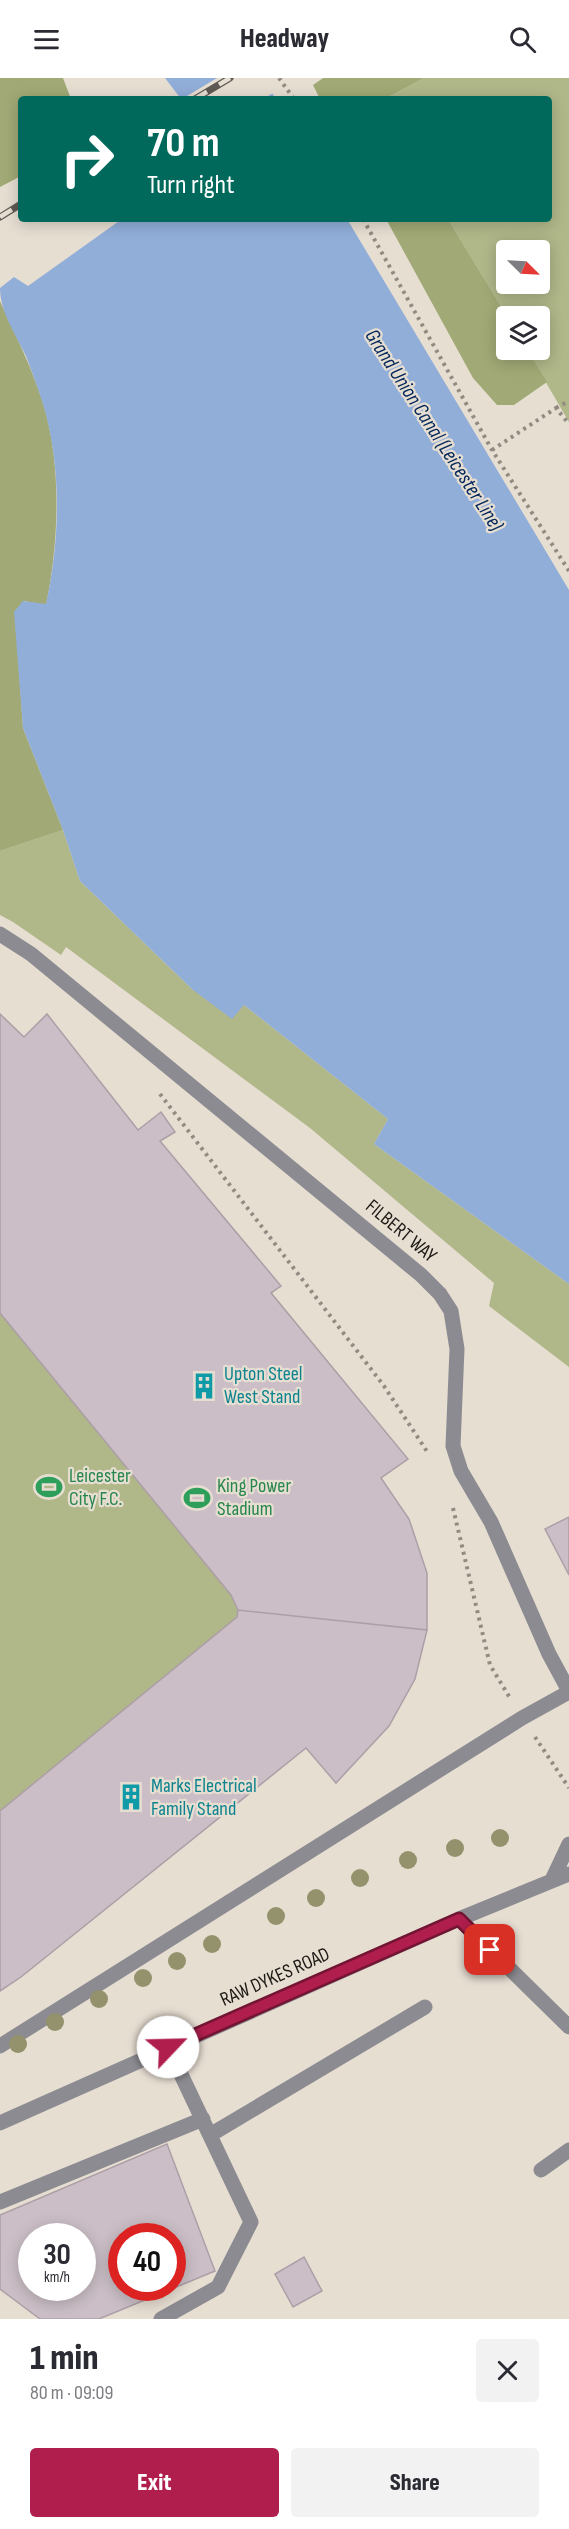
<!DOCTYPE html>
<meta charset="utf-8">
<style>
:root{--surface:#fff;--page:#f2f2f3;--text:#2b2b33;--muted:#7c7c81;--accent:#af1e4d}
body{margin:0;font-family:"Sofia Sans Condensed",sans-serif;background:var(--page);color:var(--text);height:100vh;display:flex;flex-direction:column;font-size:22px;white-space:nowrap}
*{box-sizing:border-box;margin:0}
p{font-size:20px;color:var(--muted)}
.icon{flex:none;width:33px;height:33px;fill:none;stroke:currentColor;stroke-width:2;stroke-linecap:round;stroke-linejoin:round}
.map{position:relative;height:2241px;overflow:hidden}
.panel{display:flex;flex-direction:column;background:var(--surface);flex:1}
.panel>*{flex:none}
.banner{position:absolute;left:18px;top:18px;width:534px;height:126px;border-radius:6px;box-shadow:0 3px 15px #0003;background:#00695c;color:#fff;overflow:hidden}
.needle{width:39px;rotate:114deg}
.controls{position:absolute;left:496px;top:162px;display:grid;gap:12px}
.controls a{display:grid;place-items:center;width:54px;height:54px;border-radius:6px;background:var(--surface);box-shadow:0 3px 15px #0003;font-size:30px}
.speed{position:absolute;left:18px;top:2145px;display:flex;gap:12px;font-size:30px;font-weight:700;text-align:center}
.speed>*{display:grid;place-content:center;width:78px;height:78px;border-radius:50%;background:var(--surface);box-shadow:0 3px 15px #0003;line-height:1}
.speed small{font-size:15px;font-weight:400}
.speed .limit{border:9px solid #d22;background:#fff;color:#111}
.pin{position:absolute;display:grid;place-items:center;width:51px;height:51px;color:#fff;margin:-26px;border-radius:12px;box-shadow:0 3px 9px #0006}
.me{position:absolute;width:66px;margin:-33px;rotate:66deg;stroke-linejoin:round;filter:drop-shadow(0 0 4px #0008)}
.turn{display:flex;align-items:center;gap:21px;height:126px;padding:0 30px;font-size:27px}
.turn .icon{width:78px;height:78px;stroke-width:2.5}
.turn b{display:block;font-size:42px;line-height:51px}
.round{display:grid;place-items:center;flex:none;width:63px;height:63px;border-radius:6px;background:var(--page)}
.head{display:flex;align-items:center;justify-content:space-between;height:102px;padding:0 30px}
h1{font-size:36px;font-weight:800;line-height:45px}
.button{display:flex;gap:12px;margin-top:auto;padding:12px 30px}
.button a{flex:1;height:69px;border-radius:6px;background:var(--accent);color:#fff;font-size:24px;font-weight:800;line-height:69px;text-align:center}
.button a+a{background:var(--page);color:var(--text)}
header{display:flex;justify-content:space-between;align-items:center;height:78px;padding:0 30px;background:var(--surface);font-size:27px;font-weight:800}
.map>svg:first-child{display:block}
</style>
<header><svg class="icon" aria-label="menu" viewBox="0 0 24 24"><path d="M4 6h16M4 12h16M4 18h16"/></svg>Headway<svg class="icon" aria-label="search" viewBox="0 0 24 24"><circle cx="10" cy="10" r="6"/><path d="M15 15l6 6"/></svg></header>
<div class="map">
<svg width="569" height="2241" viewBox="0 0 569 2241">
<rect width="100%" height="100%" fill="#e7ded2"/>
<path fill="#b0b789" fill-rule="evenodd" d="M 424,0 L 569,0 L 569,344 L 527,272 L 540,272 L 540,238 L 507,238 L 448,141 L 549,141 L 549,21 L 385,21 ZM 507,172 L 540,172 L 540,206 L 507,206 Z
M 63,752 L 80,803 L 193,912 L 244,927 L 388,1041 L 374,1066 L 569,1206 L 569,1289 L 489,1228 L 494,1205 L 310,1050 L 66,869 L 61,877 L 13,844 L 0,837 L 0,773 Z
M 0,936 L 24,959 L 47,936 L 138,1052 L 161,1034 L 175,1054 L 160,1063 L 281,1208 L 272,1215 L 408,1381 L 381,1400 L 409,1441 L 427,1495 L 427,1552 L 415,1601 L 389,1648 L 336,1705 L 306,1670 L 21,1899 L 0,1913 Z"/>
<path fill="#a1a976" d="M 0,0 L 63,0 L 71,21 L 21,21 L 21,98 L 0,109 Z
M 323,0 L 424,0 L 385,21 L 320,21 L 313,7 Z
M 386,141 L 448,141 L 507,238 L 507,272 L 527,272 L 547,304 L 514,327 L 497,327 L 473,300 Z
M 0,223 C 15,256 32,290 43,325 C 62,386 59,465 46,527 L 24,523 L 15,534 L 23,650 L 63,752 L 0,773 Z"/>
<path fill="#91aed9" d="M 165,0 L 262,0 L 276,21 L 181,21 Z
M 122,141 L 347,141 L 569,512 L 569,1206 L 374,1066 L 388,1041 L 244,927 L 232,941 L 193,912 L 80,803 L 63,752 L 23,650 L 14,534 L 23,523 L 46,526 C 60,463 62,389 43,326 C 38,310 32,294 26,278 C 16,257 0,234 0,210 L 14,199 L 28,208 Z"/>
<path fill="#e7ded2" d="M 217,0 L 266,0 L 275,14 L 263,21 L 182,21 Z"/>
<path fill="#cbbec6" stroke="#ac9fa7" stroke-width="1.5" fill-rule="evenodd" d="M 0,936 L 24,959 L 47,936 L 138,1052 L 161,1034 L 175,1054 L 160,1063 L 281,1208 L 271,1215 L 408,1381 L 381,1400 L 409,1441 L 427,1495 L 427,1552 L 238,1532 L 231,1517 L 0,1235 Z
M 569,1439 L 569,1497 L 545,1451 Z
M 238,1532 L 427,1552 L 415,1601 L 389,1648 L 336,1705 L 306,1670 L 21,1899 L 0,1913 L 0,1733 L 237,1539 Z
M 167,2066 L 215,2193 L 99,2241 L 40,2241 L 0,2211 L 0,2137 ZM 32,2158 L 82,2158 L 82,2210 L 32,2210 ZM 122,2158 L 172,2158 L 172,2210 L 122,2210 Z
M 304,2179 L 322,2213 L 293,2229 L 275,2196 Z"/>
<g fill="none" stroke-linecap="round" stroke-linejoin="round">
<path stroke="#918b82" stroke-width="4" stroke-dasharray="3 4.5" stroke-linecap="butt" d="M 279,0 L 294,21
M 363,141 L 492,372 L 569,493
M 556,330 L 569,323
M 492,372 L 556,330 L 569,346
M 160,1016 L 384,1308 L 428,1375
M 453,1430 L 490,1587 L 510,1620
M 535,1659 L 569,1710"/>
<path stroke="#8b8b91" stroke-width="15" d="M 0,856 L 31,876 L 421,1197 L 440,1216 L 451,1233 L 457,1271 L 453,1368 L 461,1393 L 491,1444 L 549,1576 L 569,1613
M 552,1802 L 569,1766
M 459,1841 L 569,1949
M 0,1968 L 522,1640 L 569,1614
M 0,2045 L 459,1841 L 569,1796
M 210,2057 L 425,1929
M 541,2092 L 569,2072
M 0,2124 L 203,2041
M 161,2241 L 218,2209 L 251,2144 L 168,1969"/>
<g stroke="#5e5953" stroke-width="7">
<path id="rail" d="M 195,21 L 230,0
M 0,139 L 21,126"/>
</g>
<use href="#rail" stroke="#e7ded2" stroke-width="4.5" stroke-dasharray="14" stroke-linecap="butt"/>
</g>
<g fill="#93926d">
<circle cx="500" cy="1760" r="9"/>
<circle cx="455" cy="1770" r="9"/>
<circle cx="408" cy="1782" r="9"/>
<circle cx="360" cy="1800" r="9"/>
<circle cx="316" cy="1820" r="9"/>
<circle cx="276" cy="1838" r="9"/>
<circle cx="212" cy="1866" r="9"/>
<circle cx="177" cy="1883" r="9"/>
<circle cx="143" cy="1900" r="9"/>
<circle cx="99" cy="1921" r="9"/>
<circle cx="55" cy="1944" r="9"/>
<circle cx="18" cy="1966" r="9"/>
</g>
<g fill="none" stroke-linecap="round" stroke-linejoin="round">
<g stroke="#721432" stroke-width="15">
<path id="route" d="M 168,1969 L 459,1841 L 490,1872"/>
</g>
<use href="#route" stroke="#af1e4d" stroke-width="10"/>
</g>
<defs>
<g id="building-bare" transform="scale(2.07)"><path d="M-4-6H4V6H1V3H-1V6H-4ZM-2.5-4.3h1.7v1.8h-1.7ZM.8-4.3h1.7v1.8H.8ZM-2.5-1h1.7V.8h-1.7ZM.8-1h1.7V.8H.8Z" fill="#0f9aa8" stroke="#e7ded2" stroke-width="2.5" paint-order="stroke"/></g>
<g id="stadium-bare" transform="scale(2.07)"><path d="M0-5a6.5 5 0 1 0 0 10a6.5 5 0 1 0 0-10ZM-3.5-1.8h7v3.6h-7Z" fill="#2e9e5b" stroke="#e7ded2" stroke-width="2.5" paint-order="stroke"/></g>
</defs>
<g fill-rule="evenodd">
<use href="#building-bare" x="204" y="1308"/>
<use href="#stadium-bare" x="49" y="1409"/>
<use href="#stadium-bare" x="197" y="1420"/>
<use href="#building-bare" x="131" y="1719"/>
</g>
<g text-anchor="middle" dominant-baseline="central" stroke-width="4.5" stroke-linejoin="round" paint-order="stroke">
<g font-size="20" fill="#1c1915" stroke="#e7ded2">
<text transform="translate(401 1153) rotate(40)">FILBERT WAY</text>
<text transform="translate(275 1899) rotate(-24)">RAW DYKES ROAD</text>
</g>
<g font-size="20" fill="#0d838f" stroke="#e7ded2" text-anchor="start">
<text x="224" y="1296">Upton Steel<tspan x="224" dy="23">West Stand</tspan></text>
<text x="151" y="1708">Marks Electrical<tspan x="151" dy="23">Family Stand</tspan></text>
</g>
<g font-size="20" fill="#27864d" stroke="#e7ded2" text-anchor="start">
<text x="69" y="1398">Leicester<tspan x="69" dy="23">City F.C.</tspan></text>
<text x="217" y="1408">King Power<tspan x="217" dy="23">Stadium</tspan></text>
</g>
<g font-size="21" font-style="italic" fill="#04285b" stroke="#e7ded2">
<text transform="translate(434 352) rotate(57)">Grand Union Canal (Leicester Line)</text>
</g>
</g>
</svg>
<div class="controls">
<a><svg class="needle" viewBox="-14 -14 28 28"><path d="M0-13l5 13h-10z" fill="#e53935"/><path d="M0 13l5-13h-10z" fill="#7c7c81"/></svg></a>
<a><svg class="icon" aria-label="layers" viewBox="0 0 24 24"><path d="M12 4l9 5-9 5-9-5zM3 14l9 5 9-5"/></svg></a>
</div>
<div class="speed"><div>30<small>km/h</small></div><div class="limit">40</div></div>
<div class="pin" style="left:490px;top:1872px;background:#d93025"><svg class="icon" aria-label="arrive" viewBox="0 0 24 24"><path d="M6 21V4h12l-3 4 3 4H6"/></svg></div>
<svg class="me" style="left:168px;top:1969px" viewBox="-20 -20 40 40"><circle r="19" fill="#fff"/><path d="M0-13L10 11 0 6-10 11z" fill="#af1e4d"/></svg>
<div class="banner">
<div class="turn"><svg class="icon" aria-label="right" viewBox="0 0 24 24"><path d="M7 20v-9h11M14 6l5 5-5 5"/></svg><div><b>70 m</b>Turn right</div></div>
</div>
</div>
<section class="panel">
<div class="head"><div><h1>1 min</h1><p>80 m · 09:09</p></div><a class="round"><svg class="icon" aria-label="close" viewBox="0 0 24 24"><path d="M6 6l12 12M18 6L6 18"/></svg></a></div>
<div class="button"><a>Exit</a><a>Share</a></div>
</section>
